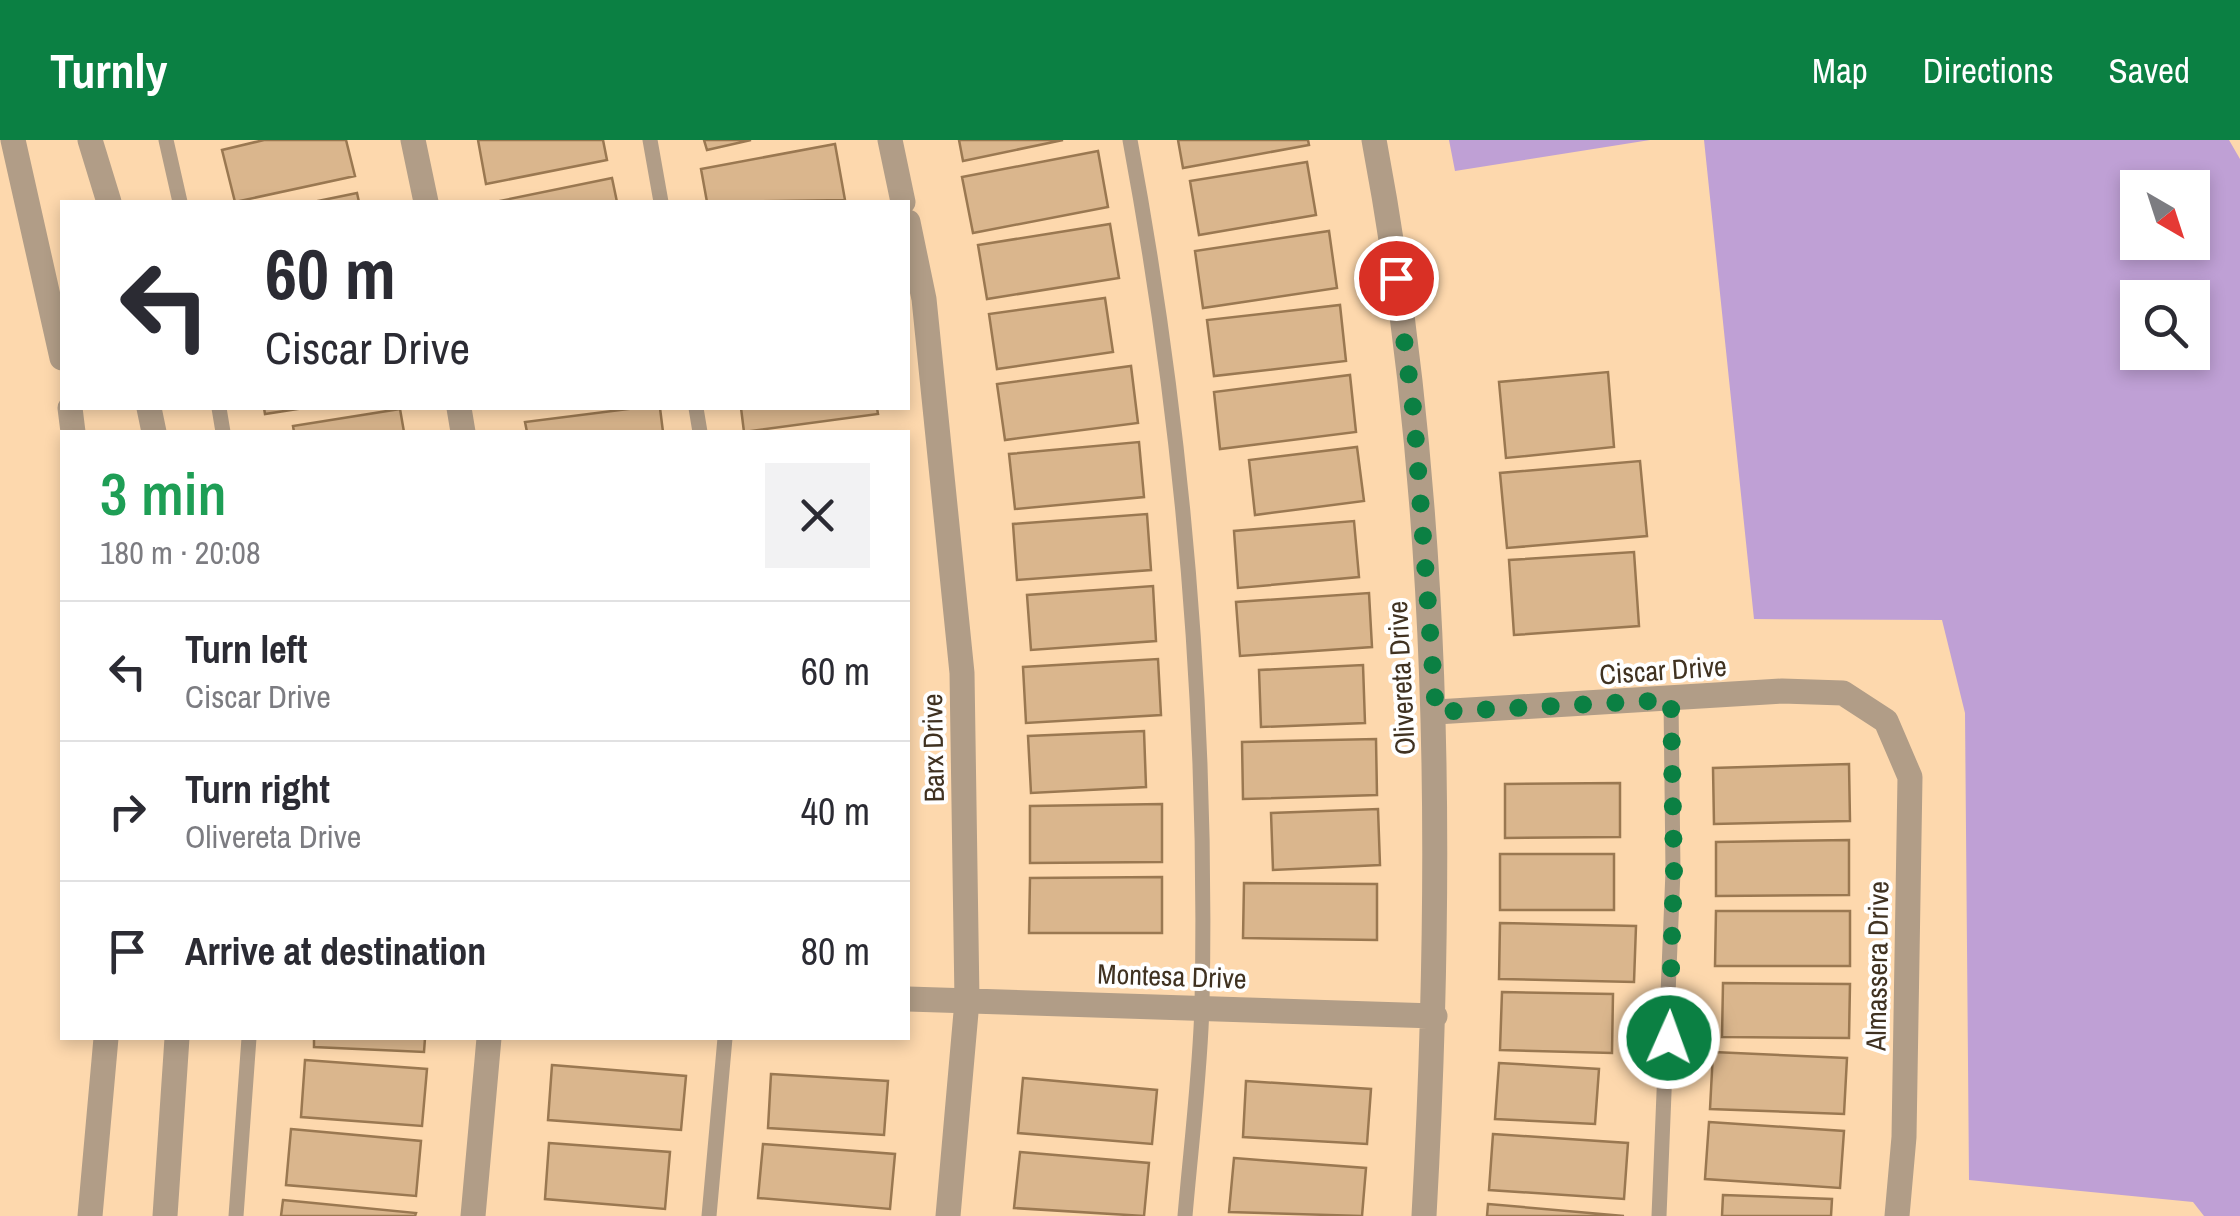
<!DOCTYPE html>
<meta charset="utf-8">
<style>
:root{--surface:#fff;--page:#f2f2f3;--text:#2b2b33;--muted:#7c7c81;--line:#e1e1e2;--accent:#0b8043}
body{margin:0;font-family:"Archivo Narrow",sans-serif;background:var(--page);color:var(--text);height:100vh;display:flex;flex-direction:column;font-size:38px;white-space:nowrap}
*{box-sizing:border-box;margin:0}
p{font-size:32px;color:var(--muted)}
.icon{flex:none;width:55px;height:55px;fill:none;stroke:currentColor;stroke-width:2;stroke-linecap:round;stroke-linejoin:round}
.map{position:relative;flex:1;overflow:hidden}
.sheet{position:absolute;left:60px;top:290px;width:850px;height:610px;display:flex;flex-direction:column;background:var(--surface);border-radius:0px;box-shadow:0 5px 15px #0003}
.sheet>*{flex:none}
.top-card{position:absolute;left:60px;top:60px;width:850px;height:210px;border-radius:0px;box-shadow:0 5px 15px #0003;background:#fff;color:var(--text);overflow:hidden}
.needle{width:65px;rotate:141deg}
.controls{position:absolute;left:2120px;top:30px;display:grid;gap:20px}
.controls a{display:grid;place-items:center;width:90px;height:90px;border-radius:0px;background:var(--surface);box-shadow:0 5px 15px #0003;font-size:50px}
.pin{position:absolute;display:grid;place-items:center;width:85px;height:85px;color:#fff;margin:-42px;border:5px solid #fff;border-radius:50%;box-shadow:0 2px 10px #0007}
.me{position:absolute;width:110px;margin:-55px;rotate:2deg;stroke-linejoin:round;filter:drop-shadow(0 0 8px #0008)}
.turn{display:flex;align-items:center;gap:35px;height:210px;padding:0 40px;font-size:45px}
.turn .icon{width:130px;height:130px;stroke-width:2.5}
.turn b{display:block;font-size:70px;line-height:85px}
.round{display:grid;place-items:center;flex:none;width:105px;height:105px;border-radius:0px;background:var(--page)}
.head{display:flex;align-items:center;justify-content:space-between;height:170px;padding:0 40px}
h1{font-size:60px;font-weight:600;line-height:75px;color:#1e9e55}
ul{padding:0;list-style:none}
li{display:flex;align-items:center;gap:30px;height:140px;padding:0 40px;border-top:2px solid var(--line)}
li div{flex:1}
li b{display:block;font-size:38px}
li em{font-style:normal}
header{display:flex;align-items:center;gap:60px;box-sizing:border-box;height:140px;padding:0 50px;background:var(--accent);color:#fff}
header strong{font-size:48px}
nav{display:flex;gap:55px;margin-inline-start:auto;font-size:35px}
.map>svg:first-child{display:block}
</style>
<header>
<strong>Turnly</strong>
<nav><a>Map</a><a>Directions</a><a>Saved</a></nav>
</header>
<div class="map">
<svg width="2240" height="1076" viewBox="0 0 2240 1076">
<rect width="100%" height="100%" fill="#fdd8ad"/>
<path fill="#bfa0d5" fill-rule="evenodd" d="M 1449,0 L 1650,0 L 1455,31 Z
M 1704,0 L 2229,0 L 2240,19 L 2240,1076 L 2204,1076 L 2193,1062 L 1969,1040 L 1965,573 L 1942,480 L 1754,479 ZM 2138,48 L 2192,48 L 2192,102 L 2138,102 ZM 2138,158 L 2192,158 L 2192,212 L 2138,212 Z"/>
<path fill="#dab68d" stroke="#9a7851" stroke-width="2.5" d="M 264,0 L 346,0 L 355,36 L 235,62 L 222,10 Z
M 478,0 L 603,0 L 607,20 L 486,44 Z
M 704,0 L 751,0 L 707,10 Z
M 959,0 L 1063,0 L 963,21 Z
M 1178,0 L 1308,0 L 1309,5 L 1183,28 Z
M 835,4 L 845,60 L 707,62 L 701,29 Z
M 1098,11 L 1108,67 L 973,93 L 962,37 Z
M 1307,22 L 1316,75 L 1199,95 L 1190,41 Z
M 612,38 L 617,62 L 495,62 Z
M 357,53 L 359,62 L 313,62 Z
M 1110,84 L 1119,138 L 987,159 L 978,105 Z
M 1329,91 L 1337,148 L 1203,168 L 1195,111 Z
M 1105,158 L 1113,212 L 997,229 L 989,174 Z
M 1340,165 L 1346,221 L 1214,236 L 1207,180 Z
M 1131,226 L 1138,283 L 1005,300 L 997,244 Z
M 1608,232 L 1614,307 L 1506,318 L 1499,242 Z
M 1350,235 L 1356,292 L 1220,309 L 1214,252 Z
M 264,268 L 304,268 L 265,274 Z
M 636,268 L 660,268 L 663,292 L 527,292 L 525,282 Z
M 741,268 L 877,268 L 878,274 L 744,292 Z
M 400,269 L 404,292 L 294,292 L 293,286 Z
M 1139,302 L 1144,357 L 1015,369 L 1009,314 Z
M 1357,307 L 1364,361 L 1255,375 L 1249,320 Z
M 1640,321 L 1647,396 L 1507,408 L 1500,333 Z
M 1147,374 L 1151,430 L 1017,440 L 1013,384 Z
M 1354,381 L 1359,437 L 1238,448 L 1234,391 Z
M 1634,412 L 1639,486 L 1514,495 L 1509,420 Z
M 1153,446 L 1156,501 L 1031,510 L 1027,455 Z
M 1369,453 L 1372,507 L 1240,516 L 1236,462 Z
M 1158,519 L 1161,575 L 1026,583 L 1023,527 Z
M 1363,525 L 1365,583 L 1261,587 L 1259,530 Z
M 1144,591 L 1146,647 L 1031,653 L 1028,596 Z
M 1376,599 L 1377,655 L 1243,659 L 1242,602 Z
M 1849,624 L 1850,681 L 1714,684 L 1713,628 Z
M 1620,643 L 1620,697 L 1505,698 L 1505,644 Z
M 1162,664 L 1162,722 L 1030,723 L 1030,666 Z
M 1378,669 L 1380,725 L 1273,730 L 1271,673 Z
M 1849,700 L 1849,755 L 1716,756 L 1716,702 Z
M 1500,714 L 1614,714 L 1614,770 L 1500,770 Z
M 1162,737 L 1162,793 L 1029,793 L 1030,738 Z
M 1244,743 L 1377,744 L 1377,800 L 1243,798 Z
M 1716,771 L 1850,771 L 1850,826 L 1715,826 Z
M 1500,783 L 1636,786 L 1634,842 L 1499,839 Z
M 1723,843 L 1850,844 L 1849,898 L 1722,897 Z
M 1502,852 L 1613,854 L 1612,913 L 1500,910 Z
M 314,898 L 425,898 L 424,912 L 314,907 Z
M 1713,912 L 1847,918 L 1844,974 L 1710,969 Z
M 305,920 L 427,929 L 422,986 L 301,977 Z
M 1499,923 L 1599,929 L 1595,984 L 1495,979 Z
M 552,925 L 686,936 L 681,990 L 548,980 Z
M 771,934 L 888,941 L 884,995 L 768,988 Z
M 1023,938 L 1157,950 L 1152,1004 L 1018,993 Z
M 1246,941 L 1371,949 L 1367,1004 L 1243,997 Z
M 1709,982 L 1844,991 L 1840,1048 L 1705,1039 Z
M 291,989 L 421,1001 L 416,1056 L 286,1045 Z
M 1493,994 L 1628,1003 L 1624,1059 L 1489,1050 Z
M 549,1003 L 670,1012 L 665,1069 L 545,1059 Z
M 763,1004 L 895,1014 L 890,1069 L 758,1058 Z
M 1020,1012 L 1149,1023 L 1144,1076 L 1014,1068 Z
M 1234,1018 L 1366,1028 L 1362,1076 L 1229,1072 Z
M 1723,1055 L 1832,1059 L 1831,1076 L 1722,1076 Z
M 283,1060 L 416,1073 L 415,1076 L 281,1076 Z
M 1488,1064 L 1624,1076 L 1487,1076 Z"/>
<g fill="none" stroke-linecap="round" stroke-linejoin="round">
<path stroke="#b19d87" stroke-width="15" d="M 166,0 L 180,62
M 650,0 L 661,62
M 1130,0 C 1183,284 1208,575 1202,865 C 1200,935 1191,1006 1185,1076
M 219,268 L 223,292
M 696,268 L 700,292
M 236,1076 L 249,898
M 709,1076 L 725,898
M 1659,1076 L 1673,731 L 1671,560"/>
<path stroke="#b19d87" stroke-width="25" d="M 413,0 L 426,62
M 890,0 L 903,62
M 1374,0 C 1441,355 1444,717 1424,1076
M 908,82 L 924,159 L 962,533 L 967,861 L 948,1076
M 459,268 L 463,292
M 1436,572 L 1782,551 L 1843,553 L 1886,581 L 1910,637 L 1904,997 L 1897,1076
M 908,859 L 1435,876
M 473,1076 L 489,898"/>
<path stroke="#b19d87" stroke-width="25" d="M 13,0 L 62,218
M 90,0 L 109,62
M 70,268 L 73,292
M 149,268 L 154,292
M 90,1076 L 106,898
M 165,1076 L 177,898"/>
</g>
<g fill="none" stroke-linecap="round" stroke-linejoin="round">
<path stroke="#0b8043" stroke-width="18" stroke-dasharray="0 32.4" d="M 1396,138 L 1414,275 L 1436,572 L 1671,560 L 1674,731 L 1669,898"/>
</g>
<g text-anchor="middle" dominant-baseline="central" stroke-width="8" stroke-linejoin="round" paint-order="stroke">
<g font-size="28" fill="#403221" stroke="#fff">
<text transform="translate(1663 530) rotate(-4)">Ciscar Drive</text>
<text transform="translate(1401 538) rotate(-93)">Olivereta Drive</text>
<text transform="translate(933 608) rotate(-91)">Barx Drive</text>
<text transform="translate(1877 826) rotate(-89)">Almassera Drive</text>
<text transform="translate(1172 836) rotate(2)">Montesa Drive</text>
</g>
</g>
</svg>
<div class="controls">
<a><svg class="needle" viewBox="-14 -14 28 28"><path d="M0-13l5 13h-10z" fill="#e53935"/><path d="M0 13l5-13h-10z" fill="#7c7c81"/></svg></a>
<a><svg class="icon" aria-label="search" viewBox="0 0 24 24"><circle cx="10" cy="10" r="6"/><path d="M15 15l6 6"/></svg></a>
</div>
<div class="pin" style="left:1396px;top:138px;background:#d93025"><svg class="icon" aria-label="arrive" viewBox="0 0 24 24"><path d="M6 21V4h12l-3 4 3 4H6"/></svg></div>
<svg class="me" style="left:1669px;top:898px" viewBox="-20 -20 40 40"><circle r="17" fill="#0b8043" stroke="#fff" stroke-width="3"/><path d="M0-11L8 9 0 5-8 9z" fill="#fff"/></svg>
<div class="top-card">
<div class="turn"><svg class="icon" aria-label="left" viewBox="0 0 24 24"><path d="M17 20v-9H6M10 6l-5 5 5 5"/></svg><div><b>60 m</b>Ciscar Drive</div></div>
</div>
<section class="sheet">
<div class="head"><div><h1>3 min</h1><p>180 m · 20:08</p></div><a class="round"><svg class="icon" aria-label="close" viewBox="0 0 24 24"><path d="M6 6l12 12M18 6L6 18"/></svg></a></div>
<ul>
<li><svg class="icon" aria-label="left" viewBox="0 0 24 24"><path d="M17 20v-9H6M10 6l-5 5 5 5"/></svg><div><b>Turn left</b><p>Ciscar Drive</p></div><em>60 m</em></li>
<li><svg class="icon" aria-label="right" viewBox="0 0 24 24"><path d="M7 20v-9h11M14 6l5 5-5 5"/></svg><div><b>Turn right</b><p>Olivereta Drive</p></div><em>40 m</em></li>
<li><svg class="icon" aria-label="arrive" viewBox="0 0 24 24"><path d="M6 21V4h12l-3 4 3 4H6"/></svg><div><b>Arrive at destination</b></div><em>80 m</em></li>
</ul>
</section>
</div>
